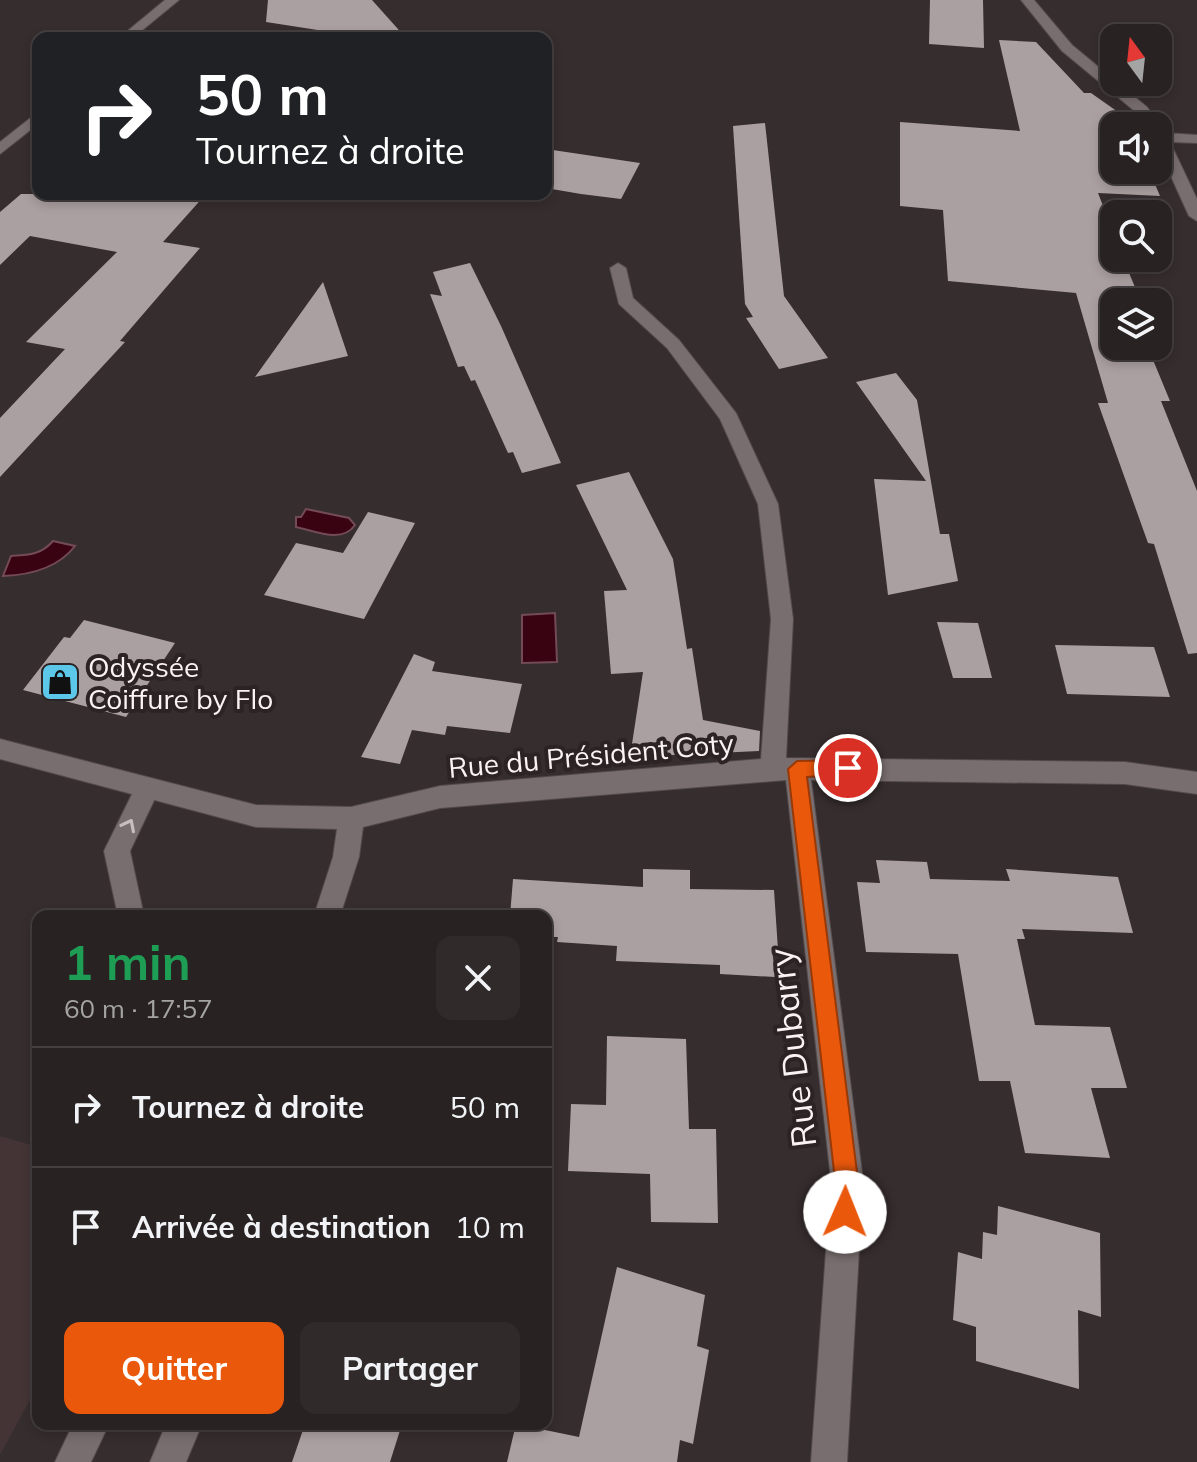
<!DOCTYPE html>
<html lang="fr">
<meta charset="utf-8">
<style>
:root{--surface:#282222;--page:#302a2a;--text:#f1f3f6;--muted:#a5a4a5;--line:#443f40;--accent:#ea580c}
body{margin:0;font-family:Mulish,sans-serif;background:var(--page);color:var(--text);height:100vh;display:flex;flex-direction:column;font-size:30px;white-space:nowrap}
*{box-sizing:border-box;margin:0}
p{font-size:26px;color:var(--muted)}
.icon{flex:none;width:44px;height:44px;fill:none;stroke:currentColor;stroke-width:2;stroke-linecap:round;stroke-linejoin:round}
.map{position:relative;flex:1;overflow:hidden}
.side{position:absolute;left:32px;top:910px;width:520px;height:520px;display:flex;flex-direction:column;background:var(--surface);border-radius:16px;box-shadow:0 4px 12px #0003,0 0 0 2px var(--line)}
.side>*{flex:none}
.guide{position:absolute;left:32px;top:32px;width:520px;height:168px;border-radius:16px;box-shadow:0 4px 12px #0003,0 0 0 2px var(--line);background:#202124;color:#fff;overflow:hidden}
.needle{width:52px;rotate:345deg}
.tools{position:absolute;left:1100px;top:24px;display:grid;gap:16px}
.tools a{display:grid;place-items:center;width:72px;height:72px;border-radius:16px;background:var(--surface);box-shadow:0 4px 12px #0003,0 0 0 2px var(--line);font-size:40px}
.pin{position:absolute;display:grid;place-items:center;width:68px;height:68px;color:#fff;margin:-34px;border:4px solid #fff;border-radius:50%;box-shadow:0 2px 8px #0007}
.me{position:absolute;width:88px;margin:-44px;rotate:1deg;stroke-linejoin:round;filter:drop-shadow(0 0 6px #0008)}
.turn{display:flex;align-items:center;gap:28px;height:168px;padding:0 32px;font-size:36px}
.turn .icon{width:104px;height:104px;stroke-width:2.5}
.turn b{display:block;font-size:56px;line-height:68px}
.round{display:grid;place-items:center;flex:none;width:84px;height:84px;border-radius:16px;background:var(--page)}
.head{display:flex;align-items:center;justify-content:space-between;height:136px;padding:0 32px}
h1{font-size:48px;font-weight:700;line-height:60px;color:#1e9e55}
.action{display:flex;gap:16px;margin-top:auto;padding:16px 32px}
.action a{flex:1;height:92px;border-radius:16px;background:var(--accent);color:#fff;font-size:32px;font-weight:700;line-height:92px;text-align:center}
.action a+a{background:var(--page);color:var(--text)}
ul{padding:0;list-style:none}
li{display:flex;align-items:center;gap:24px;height:120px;padding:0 32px;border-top:2px solid var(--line)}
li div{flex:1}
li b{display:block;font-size:30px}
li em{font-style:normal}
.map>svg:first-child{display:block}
</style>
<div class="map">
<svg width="1197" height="1462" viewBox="0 0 1197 1462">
<rect width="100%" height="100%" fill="#362d2e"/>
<path fill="#443436" d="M 0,1136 L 38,1147 L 38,1385 L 0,1455 Z"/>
<path fill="#390312" stroke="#734b56" stroke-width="2" d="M 306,509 L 349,518 L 355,525 C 342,544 315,531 296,527 L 296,517 L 301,517 Z
M 53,541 L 75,546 C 58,568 30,575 3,576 L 11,556 C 28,555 41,555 53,541 Z
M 555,613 L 557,662 L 522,663 L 522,615 Z"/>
<path fill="#aba0a1" d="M 268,0 L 372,0 L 406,38 L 369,38 L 266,22 Z
M 930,0 L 983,0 L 984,48 L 929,44 Z
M 999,40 L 1036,42 L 1084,93 L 1091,93 L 1128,119 L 1130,126 L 1114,126 L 1114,170 L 1149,170 L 1160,196 L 1098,193 L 1114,234 L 1114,258 L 1123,258 L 1141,302 L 1114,302 L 1114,346 L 1158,346 L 1162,356 L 1151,355 L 1170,401 L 1161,401 L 1197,491 L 1197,653 L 1188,654 L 1154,544 L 1148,543 L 1098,403 L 1108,403 L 1076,293 L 948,281 L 943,210 L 900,206 L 900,122 L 1020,131 Z
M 765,123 L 784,296 L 828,358 L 779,369 L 746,318 L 753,317 L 745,304 L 733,126 Z
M 546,149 L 640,163 L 621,199 L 581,194 L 546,188 Z
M 21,194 L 206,194 L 163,242 L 200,248 L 120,341 L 125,342 L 0,477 L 0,418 L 65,349 L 26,342 L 117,252 L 30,236 L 0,265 L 0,212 Z
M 470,263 L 501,326 L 561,463 L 522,473 L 513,452 L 508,453 L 475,380 L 471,381 L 464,366 L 458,367 L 430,294 L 442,296 L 433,272 Z
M 323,282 L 348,356 L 255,377 Z
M 896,373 L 917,400 L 940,534 L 949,534 L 958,581 L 888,595 L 874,479 L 926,481 L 856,382 Z
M 629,472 L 673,559 L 687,649 L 692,648 L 703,720 L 760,731 L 759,751 L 630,757 L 643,672 L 611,674 L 604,591 L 627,590 L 576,485 Z
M 368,512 L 415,523 L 364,619 L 264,595 L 296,543 L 343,553 Z
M 84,620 L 175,643 L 126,717 L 23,690 L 64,637 L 70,638 Z
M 937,622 L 978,623 L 992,678 L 953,678 Z
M 1055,645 L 1154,647 L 1170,697 L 1067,694 Z
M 414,654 L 435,662 L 432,671 L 522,684 L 510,733 L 447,726 L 445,735 L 412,730 L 400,764 L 361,757 Z
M 876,860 L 927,862 L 930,879 L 1010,881 L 1006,869 L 1118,877 L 1133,933 L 1022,929 L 1025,939 L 1017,939 L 1035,1025 L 1110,1027 L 1127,1088 L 1091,1088 L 1110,1158 L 1025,1153 L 1010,1081 L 979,1081 L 958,954 L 866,952 L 857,882 L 880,883 Z
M 643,869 L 690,870 L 690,889 L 774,890 L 778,950 L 772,948 L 775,977 L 720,974 L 720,965 L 616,961 L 617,946 L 557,942 L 558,937 L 546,937 L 546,916 L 510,916 L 513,879 L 643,887 Z
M 607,1036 L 686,1039 L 689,1129 L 716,1129 L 718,1223 L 651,1222 L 650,1174 L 568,1171 L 571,1104 L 606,1105 Z
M 998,1206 L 1100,1233 L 1101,1317 L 1078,1310 L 1079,1389 L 976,1361 L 976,1327 L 953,1320 L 958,1252 L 982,1259 L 983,1232 L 997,1235 Z
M 617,1267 L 705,1295 L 697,1346 L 709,1350 L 693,1444 L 680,1440 L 677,1462 L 507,1462 L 516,1424 L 579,1437 Z
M 305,1424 L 402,1424 L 390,1462 L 292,1462 Z"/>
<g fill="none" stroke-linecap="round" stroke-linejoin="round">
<g stroke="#524a4b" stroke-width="2">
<path id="lane" d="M 147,779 L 156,782 L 159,790 L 130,851 L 144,916 L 118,916 L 104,851 L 138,782 Z
M 166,1424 L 202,1424 L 186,1462 L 150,1462 Z"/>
</g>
<g stroke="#524a4b" stroke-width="2">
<path id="street" d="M 165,0 L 179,0 L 140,32 L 165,38 L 119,38 Z
M 1021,0 L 1034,0 L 1072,45 L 1147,107 L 1166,133 L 1197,135 L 1197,143 L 1170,142 L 1197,199 L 1197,221 L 1189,216 L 1158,148 L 1158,126 L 1147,126 L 1137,113 L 1062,51 Z
M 38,112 L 38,124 L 0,154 L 0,142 Z
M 618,263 L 626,268 L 633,298 L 679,340 L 736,413 L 778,504 L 793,619 L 786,758 L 1125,762 L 1197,772 L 1197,794 L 1125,784 L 811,780 L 863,1180 L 847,1462 L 811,1462 L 831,1180 L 786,780 L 440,808 L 363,827 L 359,857 L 340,916 L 314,916 L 333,857 L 337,829 L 256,827 L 0,759 L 0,739 L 256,805 L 351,807 L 440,786 L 761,759 L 771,619 L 758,504 L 720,419 L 667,348 L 619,304 L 610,268 Z
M 73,1424 L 109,1424 L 91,1462 L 55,1462 Z"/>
</g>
<use href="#lane" fill="#796e6f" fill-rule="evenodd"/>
<use href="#street" fill="#796e6f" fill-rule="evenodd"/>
</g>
<defs><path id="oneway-chevron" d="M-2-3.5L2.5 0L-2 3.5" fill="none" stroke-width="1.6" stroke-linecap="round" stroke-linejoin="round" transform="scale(2)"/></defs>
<use stroke="#c6bebf" href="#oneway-chevron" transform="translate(129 825) rotate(-63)"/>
<path fill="#ea580c" stroke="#983908" stroke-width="2" d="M 848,760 L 858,768 L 855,774 L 807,777 L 858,1180 L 853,1220 L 845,1224 L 836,1220 L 833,1212 L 835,1180 L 788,769 L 797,761 Z"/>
<defs>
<g id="shop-square" transform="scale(2)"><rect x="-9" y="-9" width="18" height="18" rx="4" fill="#5cc7e8" stroke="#2c2324"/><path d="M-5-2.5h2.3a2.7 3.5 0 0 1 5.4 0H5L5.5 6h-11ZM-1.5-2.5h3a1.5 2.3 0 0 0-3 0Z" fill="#111"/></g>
</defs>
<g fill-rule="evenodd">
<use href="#shop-square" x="60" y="682"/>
</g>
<g text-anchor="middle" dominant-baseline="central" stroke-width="8" stroke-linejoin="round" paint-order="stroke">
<g font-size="28" fill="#f9f3f4" stroke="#2c2324" text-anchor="start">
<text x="88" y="666">Odyssée<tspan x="88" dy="32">Coiffure by Flo</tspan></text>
</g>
<g font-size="28" fill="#f9f3f4" stroke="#2c2324">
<text transform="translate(591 755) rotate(-5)">Rue du Président Coty</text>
</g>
<g font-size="34" fill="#f9f3f4" stroke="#2c2324">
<text transform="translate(792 1048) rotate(-97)">Rue Dubarry</text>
</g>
</g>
</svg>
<div class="tools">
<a><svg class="needle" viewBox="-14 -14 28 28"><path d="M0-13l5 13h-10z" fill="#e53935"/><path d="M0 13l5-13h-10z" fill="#a5a4a5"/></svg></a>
<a><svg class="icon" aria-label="sound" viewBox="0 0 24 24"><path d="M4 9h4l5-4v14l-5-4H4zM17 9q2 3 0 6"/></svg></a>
<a><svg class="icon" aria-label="search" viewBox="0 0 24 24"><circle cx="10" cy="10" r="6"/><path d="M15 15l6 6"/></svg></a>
<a><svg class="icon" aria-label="layers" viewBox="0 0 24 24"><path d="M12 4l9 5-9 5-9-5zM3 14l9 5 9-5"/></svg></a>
</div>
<div class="pin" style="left:848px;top:768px;background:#d93025"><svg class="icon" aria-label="arrive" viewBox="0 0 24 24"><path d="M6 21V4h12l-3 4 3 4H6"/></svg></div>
<svg class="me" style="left:845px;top:1212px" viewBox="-20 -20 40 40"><circle r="19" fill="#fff"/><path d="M0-13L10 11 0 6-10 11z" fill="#ea580c"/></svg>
<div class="guide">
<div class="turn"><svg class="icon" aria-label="right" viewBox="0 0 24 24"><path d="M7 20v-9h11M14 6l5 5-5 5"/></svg><div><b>50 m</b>Tournez à droite</div></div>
</div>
<section class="side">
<div class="head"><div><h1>1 min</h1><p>60 m · 17:57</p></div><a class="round"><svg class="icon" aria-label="close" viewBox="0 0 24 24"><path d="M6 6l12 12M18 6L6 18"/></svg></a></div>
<ul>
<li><svg class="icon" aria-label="right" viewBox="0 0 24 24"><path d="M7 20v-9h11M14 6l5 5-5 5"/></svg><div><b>Tournez à droite</b></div><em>50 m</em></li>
<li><svg class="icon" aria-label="arrive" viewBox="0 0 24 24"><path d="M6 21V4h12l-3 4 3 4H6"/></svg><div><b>Arrivée à destination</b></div><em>10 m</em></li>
</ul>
<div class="action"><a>Quitter</a><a>Partager</a></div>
</section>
</div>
